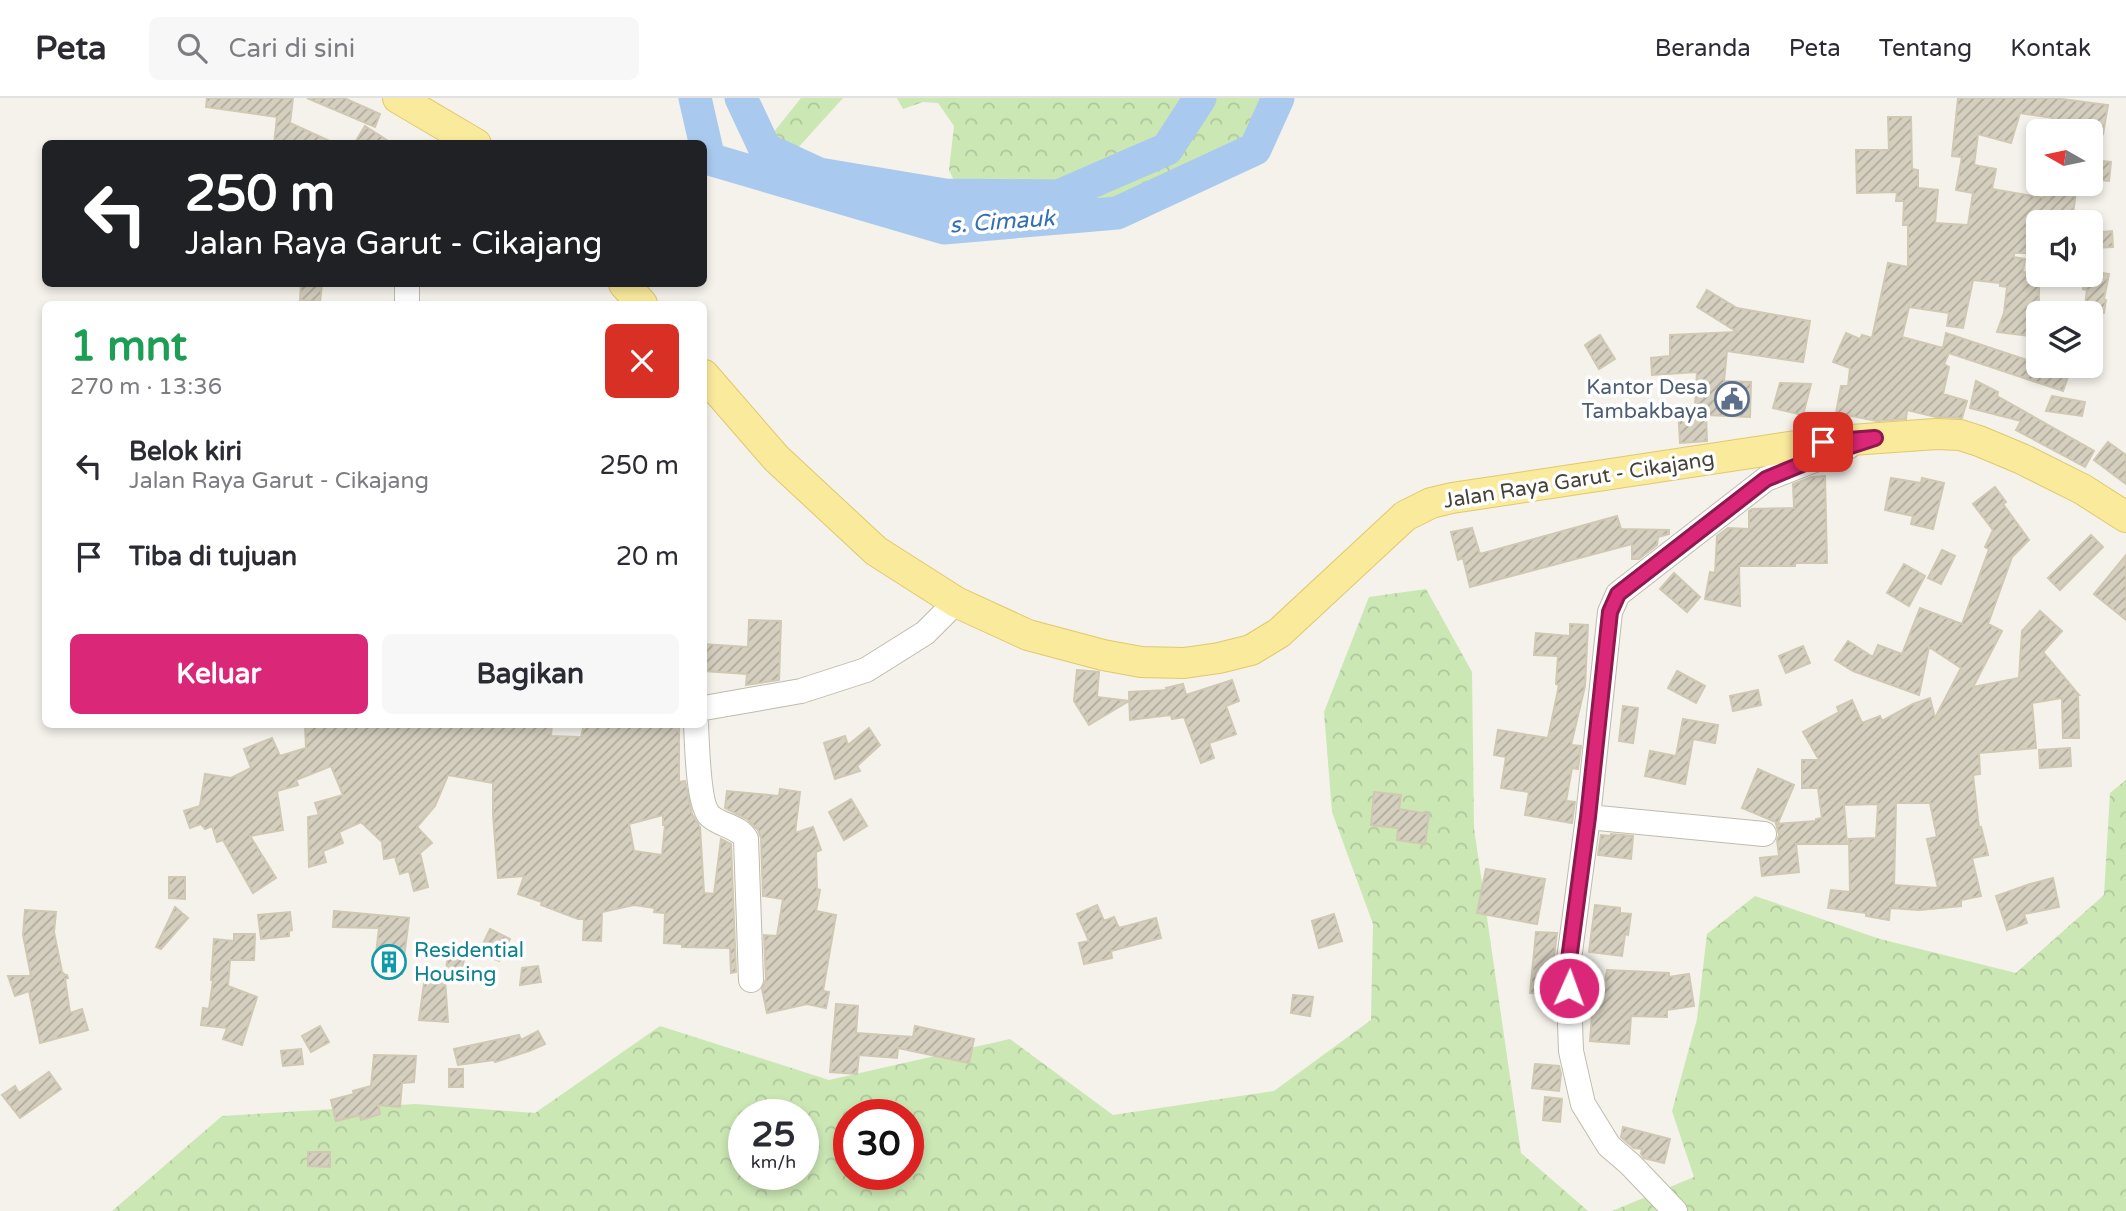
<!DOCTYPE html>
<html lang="id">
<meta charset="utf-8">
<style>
:root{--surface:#fff;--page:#f7f7f7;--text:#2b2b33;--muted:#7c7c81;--line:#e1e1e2;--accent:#db2777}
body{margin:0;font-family:"Varela Round",sans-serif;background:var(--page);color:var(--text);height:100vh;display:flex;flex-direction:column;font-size:26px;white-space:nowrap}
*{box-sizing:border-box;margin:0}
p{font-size:23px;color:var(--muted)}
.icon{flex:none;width:38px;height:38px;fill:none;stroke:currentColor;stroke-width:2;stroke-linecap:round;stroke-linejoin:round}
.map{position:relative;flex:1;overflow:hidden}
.drawer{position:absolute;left:42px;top:203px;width:665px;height:427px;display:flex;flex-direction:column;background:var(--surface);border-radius:10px;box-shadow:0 4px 10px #0003}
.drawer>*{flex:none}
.top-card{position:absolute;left:42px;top:42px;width:665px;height:147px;border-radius:10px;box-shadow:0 4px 10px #0003;background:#202124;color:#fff;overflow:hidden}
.needle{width:46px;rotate:279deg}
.controls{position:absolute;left:2026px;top:21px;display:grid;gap:14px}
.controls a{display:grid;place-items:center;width:77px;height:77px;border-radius:10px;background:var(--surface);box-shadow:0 4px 10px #0003;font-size:35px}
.speed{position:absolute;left:728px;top:1001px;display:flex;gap:14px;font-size:35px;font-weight:700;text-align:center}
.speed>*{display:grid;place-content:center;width:91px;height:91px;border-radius:50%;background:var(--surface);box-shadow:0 4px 10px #0003;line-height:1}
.speed small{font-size:18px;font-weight:400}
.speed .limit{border:10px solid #d22;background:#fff;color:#111}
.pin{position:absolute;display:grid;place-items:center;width:60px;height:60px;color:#fff;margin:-30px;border-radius:14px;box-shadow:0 4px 10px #0006}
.me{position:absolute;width:77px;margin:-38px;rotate:2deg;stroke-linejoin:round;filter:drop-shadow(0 0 5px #0008)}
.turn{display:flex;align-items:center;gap:24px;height:147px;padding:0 28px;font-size:32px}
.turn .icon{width:91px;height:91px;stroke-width:2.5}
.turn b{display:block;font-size:49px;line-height:60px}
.round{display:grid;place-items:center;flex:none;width:74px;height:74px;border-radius:10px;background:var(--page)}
.overview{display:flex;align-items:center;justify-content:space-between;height:119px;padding:0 28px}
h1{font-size:42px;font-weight:800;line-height:52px;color:#1e9e55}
.action{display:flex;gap:14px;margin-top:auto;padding:14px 28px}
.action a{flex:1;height:80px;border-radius:10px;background:var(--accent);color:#fff;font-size:28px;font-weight:800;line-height:80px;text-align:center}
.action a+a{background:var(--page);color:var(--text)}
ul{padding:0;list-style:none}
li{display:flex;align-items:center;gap:21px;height:91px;padding:0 28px}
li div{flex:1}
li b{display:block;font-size:26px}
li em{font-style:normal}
header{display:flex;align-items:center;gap:42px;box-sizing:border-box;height:98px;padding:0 35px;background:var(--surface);border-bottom:2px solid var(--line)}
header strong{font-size:33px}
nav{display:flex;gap:38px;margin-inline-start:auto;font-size:24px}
.search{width:490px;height:63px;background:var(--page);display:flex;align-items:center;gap:18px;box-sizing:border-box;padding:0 24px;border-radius:10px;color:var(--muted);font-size:26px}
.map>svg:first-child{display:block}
</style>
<header>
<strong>Peta</strong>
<div class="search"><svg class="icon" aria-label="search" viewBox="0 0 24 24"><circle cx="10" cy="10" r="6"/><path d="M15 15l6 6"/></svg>Cari di sini</div>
<nav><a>Beranda</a><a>Peta</a><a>Tentang</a><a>Kontak</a></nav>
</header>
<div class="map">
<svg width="2126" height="1113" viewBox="0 0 2126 1113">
<defs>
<pattern id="forest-crowns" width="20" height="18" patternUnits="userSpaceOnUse" patternTransform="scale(1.75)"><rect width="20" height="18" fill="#cbe7b4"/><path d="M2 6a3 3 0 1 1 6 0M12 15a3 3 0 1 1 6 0" fill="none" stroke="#b0c79c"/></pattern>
<pattern id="building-hatch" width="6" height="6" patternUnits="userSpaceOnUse" patternTransform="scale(1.75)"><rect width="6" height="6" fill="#d5cfbf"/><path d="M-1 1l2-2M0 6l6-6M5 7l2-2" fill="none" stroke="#afaa9c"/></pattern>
</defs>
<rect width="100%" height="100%" fill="#f4f2ea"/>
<path fill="url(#forest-crowns)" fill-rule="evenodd" d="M 801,0 L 843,0 L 796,52 L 769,40 Z
M 897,0 L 1264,0 L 1238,47 L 1121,101 L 1038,109 L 967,110 L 949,72 L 954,28 L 938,5 L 923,4 L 903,11 Z
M 1426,491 L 1472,574 L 1474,730 L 1521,1055 L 1588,1113 L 112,1113 L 222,1018 L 415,1006 L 535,1015 L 660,928 L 829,982 L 1010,941 L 1113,1017 L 1274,993 L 1371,922 L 1373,826 L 1332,714 L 1324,614 L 1369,499 ZM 744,1017 L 803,1017 L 803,1076 L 744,1076 ZM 849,1017 L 908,1017 L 908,1076 L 849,1076 Z
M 2126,682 L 2126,1113 L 1612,1113 L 1694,1079 L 1672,1013 L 1697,921 L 1707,836 L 1755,798 L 1880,841 L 2016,875 L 2104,797 L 2110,695 Z"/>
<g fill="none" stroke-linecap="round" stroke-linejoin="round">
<path stroke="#a9caee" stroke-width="33" d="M 695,0 L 709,61 L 944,130 L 1117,115 L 1255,51 L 1278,0
M 741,0 L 765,51 L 819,76 L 945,97 L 1059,98 L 1167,51 L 1200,0"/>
</g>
<path fill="url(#building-hatch)" stroke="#d0c8b3" stroke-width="2" fill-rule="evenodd" d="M 207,0 L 293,0 L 290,25 L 336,46 L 274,46 L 277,19 L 206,9 Z
M 307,0 L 344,0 L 380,16 L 375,29 Z
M 1958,0 L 2054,0 L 2108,7 L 2103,36 L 2077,32 L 2078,27 L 2053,23 L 2053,20 L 2020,15 L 2011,45 L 1978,36 L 1974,67 L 1996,71 L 1992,91 L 2044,100 L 2046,86 L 2077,86 L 2072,124 L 2030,124 L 2026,155 L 2014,155 L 2014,159 L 2025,161 L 2023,174 L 2039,175 L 2039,239 L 1997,234 L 2004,215 L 2007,189 L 2000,188 L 2000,185 L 1973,182 L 1963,230 L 1947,228 L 1949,215 L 1909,209 L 1902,239 L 1943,250 L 1946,235 L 2069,276 L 2063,293 L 1949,255 L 1944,266 L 1949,269 L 1943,296 L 1967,303 L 1962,320 L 1936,319 L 1907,312 L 1906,321 L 1877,323 L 1836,315 L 1841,288 L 1848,288 L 1850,270 L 1833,264 L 1846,235 L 1860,241 L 1862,237 L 1872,240 L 1888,165 L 1908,169 L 1908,127 L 1903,127 L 1904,103 L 1896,103 L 1897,94 L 1857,95 L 1856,52 L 1889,52 L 1888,19 L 1911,19 L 1912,71 L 1918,72 L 1918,90 L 1938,92 L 1935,125 L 1968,127 L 1973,95 L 1956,92 L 1962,59 L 1952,58 Z
M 365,28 L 393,46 L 354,46 Z
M 2091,62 L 2111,64 L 2109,83 L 2091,81 Z
M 2112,133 L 2113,149 L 2094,150 L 2093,135 Z
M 2091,173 L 2109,176 L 2104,201 L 2106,202 L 2104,215 L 2084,215 L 2087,192 L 2083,191 L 2086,177 L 2091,177 Z
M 301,186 L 322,186 L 320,204 L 300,202 Z
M 1707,192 L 1737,210 L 1810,223 L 1803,264 L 1727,253 L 1724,283 L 1751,284 L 1750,319 L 1706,317 L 1707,343 L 1680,345 L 1678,309 L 1695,308 L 1697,274 L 1652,277 L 1651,260 L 1670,258 L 1670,237 L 1737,234 L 1697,209 Z
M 1600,237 L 1615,261 L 1599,271 L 1585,247 Z
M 1976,283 L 1998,294 L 1997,298 L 2094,353 L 2085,369 L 2016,332 L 2021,323 L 1970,310 Z
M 1780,285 L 1811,286 L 1803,317 L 1773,310 Z
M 2052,298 L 2085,304 L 2082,318 L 2046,313 Z
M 2108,344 L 2126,357 L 2126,386 L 2094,362 Z
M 1825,378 L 1827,465 L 1795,465 L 1795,468 L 1739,468 L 1740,508 L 1705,501 L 1710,474 L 1715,475 L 1717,438 L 1728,430 L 1749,431 L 1749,413 L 1752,411 L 1794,410 L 1793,386 L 1812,379 Z
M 1891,380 L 1921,385 L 1922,380 L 1944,385 L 1933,431 L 1911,426 L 1913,418 L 1885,412 Z
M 1995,389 L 2006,404 L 2003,406 L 2029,442 L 2012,459 L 1988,526 L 2002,533 L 1973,589 L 2019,580 L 2022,533 L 2040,513 L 2062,533 L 2043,554 L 2079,597 L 2078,597 L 2079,640 L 2063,640 L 2062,600 L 2032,605 L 2036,650 L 1979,655 L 1980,676 L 1973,677 L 1979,730 L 1981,729 L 1988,757 L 1972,760 L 1981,798 L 1961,802 L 1961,808 L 1919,812 L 1890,810 L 1889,822 L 1866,818 L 1866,815 L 1828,810 L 1831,792 L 1850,794 L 1849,741 L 1876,740 L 1878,706 L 1844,707 L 1847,746 L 1796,746 L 1799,774 L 1762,778 L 1760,760 L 1779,758 L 1777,742 L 1779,737 L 1776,726 L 1816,723 L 1816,721 L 1822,720 L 1818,690 L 1802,690 L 1802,662 L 1819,662 L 1803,634 L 1839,614 L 1837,609 L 1852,602 L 1862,625 L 1880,618 L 1882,623 L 1913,606 L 1930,600 L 1935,620 L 1961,570 L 1929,549 L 1919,597 L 1853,573 L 1835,562 L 1848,543 L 1873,559 L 1878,547 L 1902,556 L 1920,510 L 1962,526 L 1989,451 L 1985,449 L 1993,432 L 1973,406 ZM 1896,705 L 1930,705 L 1937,739 L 1927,741 L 1938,790 L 1894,787 Z
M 1617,418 L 1621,431 L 1669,432 L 1669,436 L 1658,439 L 1657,447 L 1639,461 L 1632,461 L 1632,446 L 1470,489 L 1463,460 L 1458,462 L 1451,434 L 1472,430 L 1480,456 Z
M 2091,437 L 2103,449 L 2060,492 L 2048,480 Z
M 1942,452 L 1955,458 L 1941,486 L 1928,480 Z
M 2126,457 L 2126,522 L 2094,496 Z
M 1904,466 L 1925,478 L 1909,508 L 1887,495 Z
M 1674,475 L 1700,499 L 1687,514 L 1660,491 Z
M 749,522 L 781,523 L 779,582 L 746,587 L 747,576 L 704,573 L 704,546 L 748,549 Z
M 1570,526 L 1588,527 L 1585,588 L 1571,647 L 1581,648 L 1578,671 L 1572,670 L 1566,703 L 1575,704 L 1572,725 L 1525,717 L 1529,694 L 1501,690 L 1506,659 L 1494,657 L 1498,632 L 1548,640 L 1559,587 L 1556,586 L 1558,558 L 1534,557 L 1536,535 L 1570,538 Z
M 1803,548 L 1810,565 L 1786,575 L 1779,558 Z
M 1077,572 L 1099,574 L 1097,599 L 1129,603 L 1089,627 L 1074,603 Z
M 1677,573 L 1705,588 L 1696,605 L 1668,590 Z
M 1232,582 L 1239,603 L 1226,608 L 1236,636 L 1209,645 L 1214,660 L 1201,665 L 1184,619 L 1172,621 L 1171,617 L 1130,622 L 1129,594 L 1167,592 L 1166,590 L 1183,586 L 1186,597 Z
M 1758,592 L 1761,607 L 1733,613 L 1730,598 Z
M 1623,608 L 1638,610 L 1633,645 L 1619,643 Z
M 1683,621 L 1718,627 L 1715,645 L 1693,641 L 1685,686 L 1645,678 L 1650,653 L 1676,658 Z
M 305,626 L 552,626 L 551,638 L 581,639 L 584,626 L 679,626 L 679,684 L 685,683 L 692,716 L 700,729 L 704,795 L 714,796 L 721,741 L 731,746 L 736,874 L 731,875 L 730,850 L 682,849 L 682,846 L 664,845 L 665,815 L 654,814 L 655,810 L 634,807 L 602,814 L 601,843 L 583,842 L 584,821 L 578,821 L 541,807 L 542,804 L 518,796 L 524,778 L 498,780 L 493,717 L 493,685 L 448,677 L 435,708 L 417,729 L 432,745 L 420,755 L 428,789 L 414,793 L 409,773 L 400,776 L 395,759 L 384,761 L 382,744 L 361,724 L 339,734 L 343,745 L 323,753 L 326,764 L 309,769 L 308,719 L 319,717 L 315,705 L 343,697 L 331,668 L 296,682 L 298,687 L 277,693 L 283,732 L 250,738 L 276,780 L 253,795 L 223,742 L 217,744 L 212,728 L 205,731 L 201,726 L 190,730 L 184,713 L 200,708 L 205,676 L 231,680 L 251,670 L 244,651 L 272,640 L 280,658 L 306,650 ZM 663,717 L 663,727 L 665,727 L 662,757 L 634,753 L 629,726 Z
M 869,630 L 880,647 L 857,668 L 860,673 L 835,681 L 824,645 L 845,638 L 848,647 Z
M 2070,650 L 2071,668 L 2040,670 L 2039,652 Z
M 1758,671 L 1794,687 L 1778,725 L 1742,710 Z
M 780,691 L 800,694 L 795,735 L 813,729 L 821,752 L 816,754 L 817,791 L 820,792 L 816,813 L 836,817 L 823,893 L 829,894 L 826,910 L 807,906 L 767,915 L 762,891 L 766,881 L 764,837 L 777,838 L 783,801 L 763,798 L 761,740 L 758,732 L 747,721 L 725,710 L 727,693 L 779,698 Z
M 1374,694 L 1401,697 L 1399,711 L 1429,716 L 1425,746 L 1397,742 L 1398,730 L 1371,727 Z
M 851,701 L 867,728 L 844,742 L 829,714 Z
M 1611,736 L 1633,738 L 1631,761 L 1598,757 L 1601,737 L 1611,738 Z
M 1486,771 L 1545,781 L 1537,826 L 1477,815 Z
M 169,779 L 185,779 L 185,801 L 169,800 Z
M 2053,780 L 2059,809 L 2024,816 L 2027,825 L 2007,832 L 1996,798 L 2030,786 Z
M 1097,807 L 1104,823 L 1114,819 L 1119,830 L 1156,820 L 1161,840 L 1111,853 L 1112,860 L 1084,866 L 1079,845 L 1089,843 L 1077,816 Z
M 1595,807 L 1620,810 L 1620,815 L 1631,816 L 1628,837 L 1625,836 L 1622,858 L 1589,854 Z
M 175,809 L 188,820 L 161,851 L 156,849 Z
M 25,812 L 56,814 L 54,834 L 62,874 L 65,877 L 67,877 L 68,880 L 65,881 L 70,915 L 82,911 L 88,932 L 40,945 L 29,893 L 15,898 L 8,878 L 31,878 L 23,837 Z
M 334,813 L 409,820 L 402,876 L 374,873 L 379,830 L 333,829 Z
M 290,814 L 292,832 L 289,833 L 289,838 L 261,841 L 258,817 Z
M 1334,816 L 1342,843 L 1319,850 L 1312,823 Z
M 490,831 L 510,841 L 499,863 L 479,854 Z
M 1536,834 L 1557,835 L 1553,867 L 1554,898 L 1530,895 Z
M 234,836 L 255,836 L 254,862 L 230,862 L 228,888 L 257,899 L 242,947 L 223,941 L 227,930 L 201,927 L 203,910 L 209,911 L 213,882 L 211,882 L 214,841 L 234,843 Z
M 448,857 L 464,860 L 461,882 L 445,879 Z
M 538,868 L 541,884 L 520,887 L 522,870 Z
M 1607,872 L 1669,875 L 1669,879 L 1689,876 L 1694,908 L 1667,912 L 1667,919 L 1631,918 L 1629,946 L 1590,943 L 1593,904 L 1596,904 L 1597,884 L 1605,884 Z
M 425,878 L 445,881 L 448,924 L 419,922 Z
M 1293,897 L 1313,899 L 1310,918 L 1291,915 Z
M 836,906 L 858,908 L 856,935 L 913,939 L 915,928 L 974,941 L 969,965 L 898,950 L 897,960 L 859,957 L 857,976 L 830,974 Z
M 320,928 L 329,944 L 311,954 L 302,938 Z
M 538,933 L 545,946 L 529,953 L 495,964 L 494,962 L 458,967 L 454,951 L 519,937 L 521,942 Z
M 301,951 L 303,966 L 283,968 L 281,953 Z
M 374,957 L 416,958 L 414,984 L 402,985 L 400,1009 L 378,1007 L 380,1016 L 361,1022 L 360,1017 L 336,1023 L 331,1002 L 354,996 L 353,993 L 371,988 Z
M 1535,966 L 1559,968 L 1561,976 L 1559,993 L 1532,990 Z
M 449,971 L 463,971 L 463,989 L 449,989 Z
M 49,974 L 61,991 L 20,1020 L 2,997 L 15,988 L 19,995 Z
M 1545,999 L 1562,1001 L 1560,1024 L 1543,1022 Z
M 1623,1029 L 1670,1041 L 1664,1065 L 1644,1060 L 1641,1056 L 1642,1051 L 1634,1050 L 1621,1039 Z
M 308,1054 L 330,1054 L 330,1069 L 308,1068 Z"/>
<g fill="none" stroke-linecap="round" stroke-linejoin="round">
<g stroke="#bfbbac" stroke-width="26">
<path id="minor" d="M 407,206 L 407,186
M 704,610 L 801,593 L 866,572 L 925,535 L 956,504
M 696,626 C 697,645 698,707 710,718 C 721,728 739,728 746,741 L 751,882
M 1588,719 L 1764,736
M 1675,1113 L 1630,1066 L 1609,1048 L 1583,1006 L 1571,953 L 1568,869 L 1588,719 L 1610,514 L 1618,496 L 1766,381 L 1848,349"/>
</g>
<g stroke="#e0c96c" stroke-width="32">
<path id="major" d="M 398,0 L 476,46
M 624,186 L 642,206
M 704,277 L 776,360 L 876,453 L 956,504 L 1028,537 L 1103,557 L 1141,564 L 1184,565 L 1219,560 L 1251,552 L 1279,535 L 1405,418 L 1431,405 L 1452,400 L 1823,344 L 1936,336 L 1960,337 L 1979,343 L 2022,361 L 2082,391 L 2126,419"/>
</g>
<use href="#minor" stroke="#fff" stroke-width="24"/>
<use href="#major" stroke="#faea9c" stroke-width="30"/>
</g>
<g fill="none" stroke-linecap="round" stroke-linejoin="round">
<g stroke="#8e194d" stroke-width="18">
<path id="route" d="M 1569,890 L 1568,869 L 1588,719 L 1610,514 L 1618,496 L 1766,381 L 1829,355 L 1875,340 L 1823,344"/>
</g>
<use href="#route" stroke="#db2777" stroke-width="12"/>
</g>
<defs>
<g id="civic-ring" transform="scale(1.75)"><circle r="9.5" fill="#fff" stroke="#5c6f8a" stroke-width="1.5"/><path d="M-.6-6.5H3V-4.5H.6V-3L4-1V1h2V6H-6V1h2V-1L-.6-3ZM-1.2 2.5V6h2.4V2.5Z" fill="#5c6f8a"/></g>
<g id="building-ring" transform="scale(1.75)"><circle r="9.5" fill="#fff" stroke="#0f9aa8" stroke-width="1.5"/><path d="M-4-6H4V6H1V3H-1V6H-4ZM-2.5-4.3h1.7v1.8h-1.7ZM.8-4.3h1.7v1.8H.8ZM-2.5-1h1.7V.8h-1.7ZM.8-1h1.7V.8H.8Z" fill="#0f9aa8"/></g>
</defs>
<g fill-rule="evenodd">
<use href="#civic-ring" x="1732" y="301"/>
<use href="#building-ring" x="389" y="864"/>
</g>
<g text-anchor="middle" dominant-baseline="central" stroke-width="7" stroke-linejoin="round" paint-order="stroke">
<g font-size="21" fill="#4e5e75" stroke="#fff" text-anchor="end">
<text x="1708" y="289">Kantor Desa<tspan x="1708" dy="24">Tambakbaya</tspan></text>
</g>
<g font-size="21" fill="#484338" stroke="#fff">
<text transform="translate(1579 382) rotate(-9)">Jalan Raya Garut - Cikajang</text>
</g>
<g font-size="21" fill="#0d838f" stroke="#fff" text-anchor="start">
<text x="414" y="852">Residential<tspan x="414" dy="24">Housing</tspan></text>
</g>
<g font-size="23" font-style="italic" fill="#346fb1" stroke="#fff">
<text transform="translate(1002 124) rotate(-4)">s. Cimauk</text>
</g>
</g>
</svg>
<div class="controls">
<a><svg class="needle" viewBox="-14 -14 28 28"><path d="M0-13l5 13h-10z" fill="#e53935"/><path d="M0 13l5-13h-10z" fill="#7c7c81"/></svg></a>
<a><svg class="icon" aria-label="sound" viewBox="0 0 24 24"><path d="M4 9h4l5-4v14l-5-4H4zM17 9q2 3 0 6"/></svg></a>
<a><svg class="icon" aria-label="layers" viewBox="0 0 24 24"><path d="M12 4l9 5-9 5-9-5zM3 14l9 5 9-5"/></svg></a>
</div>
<div class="speed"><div>25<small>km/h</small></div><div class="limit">30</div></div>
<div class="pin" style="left:1823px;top:344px;background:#d93025"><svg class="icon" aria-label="arrive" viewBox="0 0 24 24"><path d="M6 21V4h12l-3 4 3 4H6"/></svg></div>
<svg class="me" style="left:1569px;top:890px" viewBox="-20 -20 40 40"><circle r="17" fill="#db2777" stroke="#fff" stroke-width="3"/><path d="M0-11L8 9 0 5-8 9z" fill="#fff"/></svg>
<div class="top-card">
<div class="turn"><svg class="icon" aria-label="left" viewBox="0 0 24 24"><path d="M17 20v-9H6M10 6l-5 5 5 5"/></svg><div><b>250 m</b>Jalan Raya Garut - Cikajang</div></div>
</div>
<section class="drawer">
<div class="overview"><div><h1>1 mnt</h1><p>270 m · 13:36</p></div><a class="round" style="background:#d93025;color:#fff"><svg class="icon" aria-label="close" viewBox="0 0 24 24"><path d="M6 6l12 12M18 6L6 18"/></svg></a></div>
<ul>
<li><svg class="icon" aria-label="left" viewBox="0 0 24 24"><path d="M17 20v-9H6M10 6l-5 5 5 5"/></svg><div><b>Belok kiri</b><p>Jalan Raya Garut - Cikajang</p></div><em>250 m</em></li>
<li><svg class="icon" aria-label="arrive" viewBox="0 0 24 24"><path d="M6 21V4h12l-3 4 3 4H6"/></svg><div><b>Tiba di tujuan</b></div><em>20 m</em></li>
</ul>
<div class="action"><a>Keluar</a><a>Bagikan</a></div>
</section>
</div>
